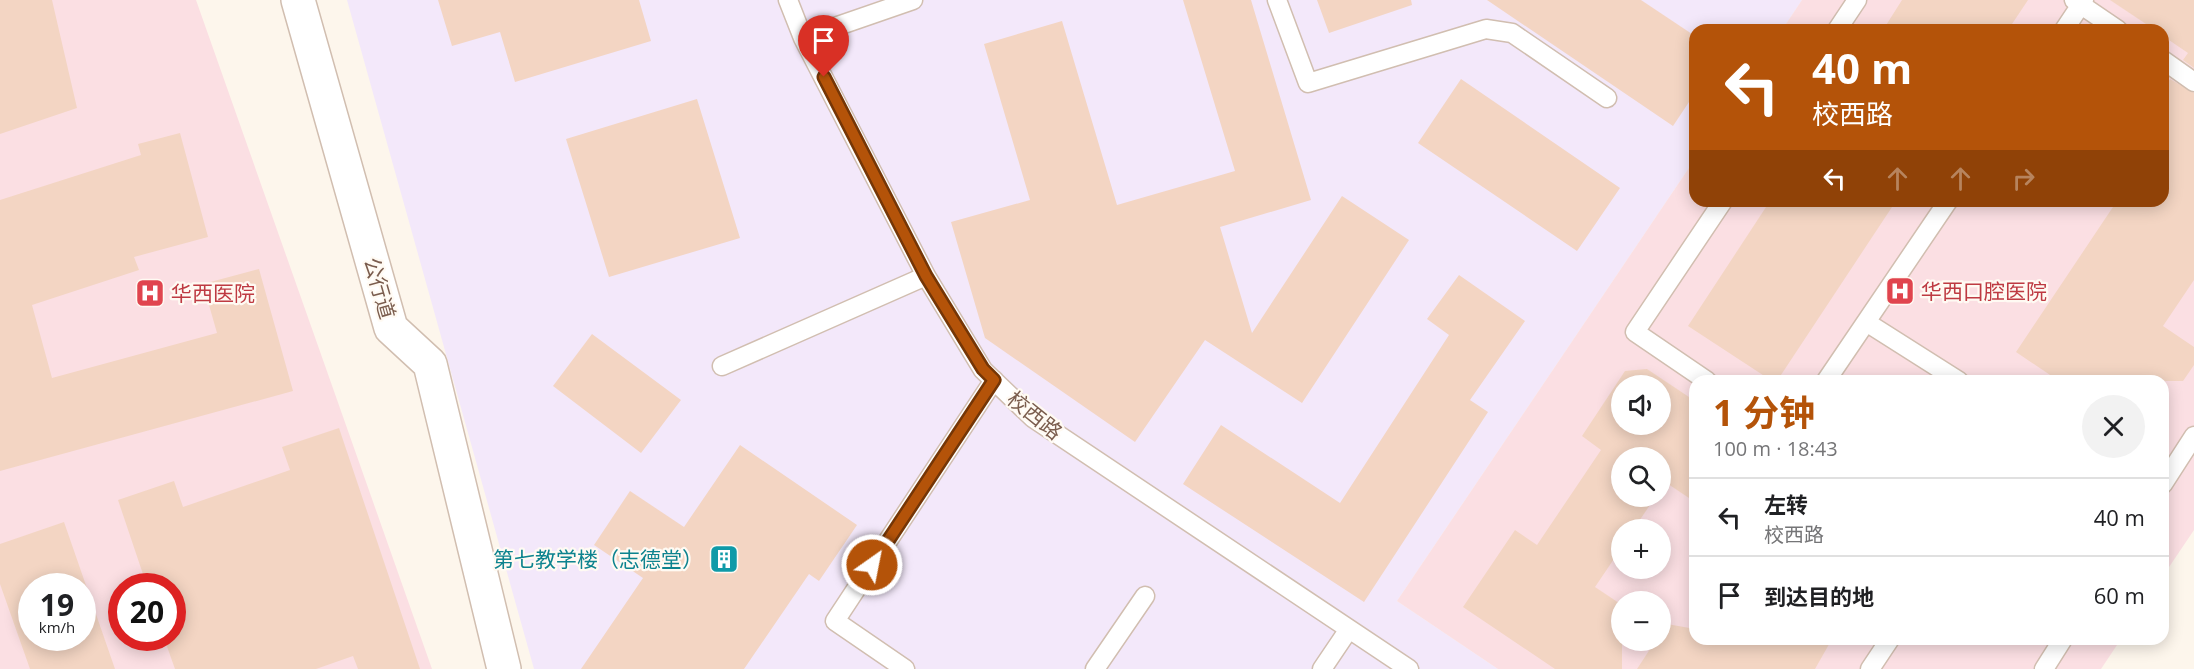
<!DOCTYPE html>
<html lang="zh">
<meta charset="utf-8">
<style>
:root{--surface:#fff;--page:#f2f2f2;--text:#202124;--muted:#757577;--line:#e0e0e0;--accent:#b45309}
body{margin:0;font-family:"Open Sans","Noto Sans SC",sans-serif;background:var(--page);color:var(--text);height:100vh;display:flex;flex-direction:column;font-size:22px;white-space:nowrap}
*{box-sizing:border-box;margin:0}
p{font-size:20px;color:var(--muted)}
.icon{flex:none;width:33px;height:33px;fill:none;stroke:currentColor;stroke-width:2;stroke-linecap:round;stroke-linejoin:round}
.map{position:relative;flex:1;overflow:hidden}
.details{position:absolute;left:1689px;top:375px;width:480px;height:270px;display:flex;flex-direction:column;background:var(--surface);border-radius:18px;box-shadow:0 3px 15px #0003}
.details>*{flex:none}
.guide{position:absolute;left:1689px;top:24px;width:480px;height:183px;border-radius:18px;box-shadow:0 3px 15px #0003;background:#b45309;color:#fff;overflow:hidden}
.tools{position:absolute;left:1611px;top:375px;display:grid;gap:12px}
.tools a{display:grid;place-items:center;width:60px;height:60px;border-radius:50%;background:var(--surface);box-shadow:0 3px 15px #0003;font-size:30px}
.speed{position:absolute;left:18px;top:573px;display:flex;gap:12px;font-size:30px;font-weight:700;text-align:center}
.speed>*{display:grid;place-content:center;width:78px;height:78px;border-radius:50%;background:var(--surface);box-shadow:0 3px 15px #0003;line-height:1}
.speed small{font-size:15px;font-weight:400}
.speed .limit{border:9px solid #d22;background:#fff;color:#111}
.pin{position:absolute;display:grid;place-items:center;width:51px;height:51px;color:#fff;margin:-62px -26px;border-radius:50% 50% 50% 0;rotate:-45deg;box-shadow:0 0 6px #0007}
.pin .icon{rotate:45deg}
.me{position:absolute;width:66px;margin:-33px;rotate:33deg;stroke-linejoin:round;filter:drop-shadow(0 0 4px #0008)}
.turn{display:flex;align-items:center;gap:21px;height:126px;padding:0 24px;font-size:27px}
.turn .icon{width:78px;height:78px;stroke-width:2.5}
.turn b{display:block;font-size:42px;line-height:51px}
.lanes{display:flex;align-items:center;height:57px;padding:0 24px;background:#0003;justify-content:center;gap:30px;direction:ltr}
.lanes .off{opacity:.35}
.round{display:grid;place-items:center;flex:none;width:63px;height:63px;border-radius:32px;background:var(--page)}
.overview{display:flex;align-items:center;justify-content:space-between;height:102px;padding:0 24px}
h1{font-size:36px;font-weight:700;line-height:45px;color:var(--accent)}
ul{padding:0;list-style:none}
li{display:flex;align-items:center;gap:18px;height:78px;padding:0 24px;border-top:2px solid var(--line)}
li div{flex:1}
li b{display:block;font-size:22px}
li em{font-style:normal}
.map>svg:first-child{display:block}
</style>
<div class="map">
<svg width="2194" height="669" viewBox="0 0 2194 669">
<rect width="100%" height="100%" fill="#fdf6ec"/>
<path fill="#f3e8fa" d="M 347,0 L 1802,0 L 1782,30 L 1695,30 L 1695,159 L 1397,601 L 1498,669 L 534,669 Z"/>
<path fill="#fbdfe3" fill-rule="evenodd" d="M 0,0 L 196,0 L 432,669 L 0,669 ZM 32,586 L 82,586 L 82,638 L 32,638 ZM 122,586 L 172,586 L 172,638 L 122,638 Z
M 1802,0 L 2194,0 L 2194,530 L 2163,576 L 2163,381 L 1695,381 L 1695,639 L 2121,639 L 2101,669 L 1498,669 L 1397,601 L 1695,159 L 1695,201 L 2163,201 L 2163,30 L 1782,30 ZM 1622,386 L 1660,386 L 1660,424 L 1622,424 ZM 1622,458 L 1660,458 L 1660,496 L 1622,496 ZM 1622,530 L 1660,530 L 1660,568 L 1622,568 ZM 1622,602 L 1660,602 L 1660,640 L 1622,640 Z"/>
<path fill="#f3d5c3" fill-rule="evenodd" d="M 0,0 L 52,0 L 77,108 L 0,134 Z
M 438,0 L 639,0 L 651,41 L 515,82 L 500,32 L 452,46 Z
M 1183,0 L 1251,0 L 1311,200 L 1220,227 L 1252,333 L 1342,196 L 1409,240 L 1302,403 L 1205,340 L 1135,442 L 985,338 L 951,222 L 1030,200 L 984,44 L 1062,21 L 1117,205 L 1235,171 Z
M 1317,0 L 1411,0 L 1412,5 L 1329,33 Z
M 1487,0 L 1641,0 L 1695,36 L 1695,93 L 1673,126 Z
M 1902,0 L 2028,0 L 2008,30 L 1883,30 Z
M 2110,0 L 2194,0 L 2194,68 L 2183,60 L 2188,53 L 2163,36 L 2163,30 L 2155,30 Z
M 1461,79 L 1620,188 L 1577,251 L 1418,143 Z
M 2170,79 L 2194,93 L 2194,280 L 2163,326 L 2194,347 L 2194,365 L 2183,381 L 2059,381 L 2016,352 L 2117,201 L 2163,201 L 2163,90 Z
M 697,99 L 740,238 L 609,277 L 566,139 Z
M 180,133 L 208,237 L 134,257 L 139,270 L 32,305 L 52,378 L 217,333 L 203,284 L 259,269 L 293,391 L 0,471 L 0,200 L 141,155 L 138,144 Z
M 1770,201 L 1896,201 L 1777,381 L 1772,381 L 1688,326 Z
M 1459,275 L 1525,321 L 1470,400 L 1488,412 L 1364,602 L 1183,484 L 1221,425 L 1340,503 L 1449,335 L 1427,319 Z
M 592,334 L 681,400 L 641,453 L 553,386 Z
M 1647,369 L 1695,401 L 1695,502 L 1665,482 L 1660,489 L 1660,458 L 1622,458 L 1622,496 L 1656,496 L 1633,530 L 1622,530 L 1622,547 L 1595,587 L 1622,605 L 1622,669 L 1555,669 L 1463,607 L 1515,530 L 1537,545 L 1601,450 L 1582,436 L 1625,371 ZM 1622,386 L 1660,386 L 1660,424 L 1622,424 Z
M 339,428 L 420,669 L 358,669 L 353,656 L 316,669 L 175,669 L 164,638 L 172,638 L 172,586 L 147,586 L 118,500 L 174,481 L 183,507 L 290,470 L 282,447 Z
M 740,445 L 857,525 L 819,581 L 809,574 L 744,669 L 581,669 L 643,578 L 594,545 L 630,491 L 684,527 Z
M 64,522 L 115,669 L 30,669 L 0,584 L 0,544 ZM 32,586 L 82,586 L 82,638 L 32,638 Z
M 1667,624 L 1695,629 L 1695,639 L 1832,639 L 1815,669 L 1637,669 L 1656,640 L 1660,640 L 1660,634 Z"/>
<g fill="none" stroke-linecap="round" stroke-linejoin="round">
<g stroke="#d1beb0" stroke-width="21">
<path id="lane" d="M 788,0 L 803,38 L 926,276 L 983,370 L 1033,418 L 1409,669
M 1277,0 L 1308,83 L 1486,29 L 1512,33 L 1607,98
M 2074,0 L 2118,30
M 1837,30 L 1857,0
M 2064,30 L 2084,0
M 803,38 L 913,0
M 2163,60 L 2194,82
M 1866,322 L 1959,381
M 722,366 L 926,276
M 1707,381 L 1635,332 L 1723,201
M 1826,381 L 1948,201
M 2163,484 L 2194,436
M 905,669 L 835,621 L 994,380
M 1095,669 L 1145,596
M 1322,669 L 1349,629
M 1870,669 L 1890,639
M 2044,669 L 2063,639"/>
</g>
<g stroke="#d1beb0" stroke-width="36">
<path id="street" d="M 298,0 L 391,328 L 430,364 L 504,669"/>
</g>
<use href="#lane" stroke="#fff" stroke-width="18"/>
<use href="#street" stroke="#fff" stroke-width="33"/>
</g>
<g fill="none" stroke-linecap="round" stroke-linejoin="round">
<g stroke="#753606" stroke-width="15">
<path id="route" d="M 824,77 L 926,276 L 983,369 L 994,380 L 872,565"/>
</g>
<use href="#route" stroke="#b45309" stroke-width="10"/>
</g>
<defs>
<g id="hospital-square" transform="scale(1.5)"><rect x="-9" y="-9" width="18" height="18" rx="4" fill="#e0444e" stroke="#fffaf3"/><path d="M-5-5h3v3.5h4V-5h3V5h-3V1.5h-4V5h-3Z" fill="#fff"/></g>
<g id="building-square" transform="scale(1.5)"><rect x="-9" y="-9" width="18" height="18" rx="4" fill="#0f9aa8" stroke="#fffaf3"/><path d="M-4-6H4V6H1V3H-1V6H-4ZM-2.5-4.3h1.7v1.8h-1.7ZM.8-4.3h1.7v1.8H.8ZM-2.5-1h1.7V.8h-1.7ZM.8-1h1.7V.8H.8Z" fill="#fff"/></g>
</defs>
<g fill-rule="evenodd">
<use href="#hospital-square" x="1900" y="291"/>
<use href="#hospital-square" x="150" y="293"/>
<use href="#building-square" x="724" y="559"/>
</g>
<g text-anchor="middle" dominant-baseline="central" stroke-width="4.5" stroke-linejoin="round" paint-order="stroke">
<g font-size="21" fill="#7a5c4d" stroke="#fffaf3">
<text transform="translate(380 288) rotate(74)">公行道</text>
<text transform="translate(1035 415) rotate(39)">校西路</text>
</g>
<g font-size="21" fill="#be3a42" stroke="#fffaf3" text-anchor="start">
<text x="1921" y="291">华西口腔医院</text>
<text x="171" y="293">华西医院</text>
</g>
<g font-size="21" fill="#0d838f" stroke="#fffaf3" text-anchor="end">
<text x="703" y="559">第七教学楼（志德堂）</text>
</g>
</g>
</svg>
<div class="tools">
<a><svg class="icon" aria-label="sound" viewBox="0 0 24 24"><path d="M4 9h4l5-4v14l-5-4H4zM17 9q2 3 0 6"/></svg></a>
<a><svg class="icon" aria-label="search" viewBox="0 0 24 24"><circle cx="10" cy="10" r="6"/><path d="M15 15l6 6"/></svg></a>
<a>+</a>
<a>−</a>
</div>
<div class="speed"><div>19<small>km/h</small></div><div class="limit">20</div></div>
<div class="pin" style="left:824px;top:77px;background:#d93025"><svg class="icon" aria-label="arrive" viewBox="0 0 24 24"><path d="M6 21V4h12l-3 4 3 4H6"/></svg></div>
<svg class="me" style="left:872px;top:565px" viewBox="-20 -20 40 40"><circle r="17" fill="#b45309" stroke="#fff" stroke-width="3"/><path d="M0-11L8 9 0 5-8 9z" fill="#fff"/></svg>
<div class="guide">
<div class="turn"><svg class="icon" aria-label="left" viewBox="0 0 24 24"><path d="M17 20v-9H6M10 6l-5 5 5 5"/></svg><div><b>40 m</b>校西路</div></div>
<div class="lanes"><svg class="icon" aria-label="left" viewBox="0 0 24 24"><path d="M17 20v-9H6M10 6l-5 5 5 5"/></svg><svg class="icon off" aria-label="ahead" viewBox="0 0 24 24"><path d="M12 20V5M6 11l6-6 6 6"/></svg><svg class="icon off" aria-label="ahead" viewBox="0 0 24 24"><path d="M12 20V5M6 11l6-6 6 6"/></svg><svg class="icon off" aria-label="right" viewBox="0 0 24 24"><path d="M7 20v-9h11M14 6l5 5-5 5"/></svg></div>
</div>
<section class="details">
<div class="overview"><div><h1>1 分钟</h1><p>100 m · 18:43</p></div><a class="round"><svg class="icon" aria-label="close" viewBox="0 0 24 24"><path d="M6 6l12 12M18 6L6 18"/></svg></a></div>
<ul>
<li><svg class="icon" aria-label="left" viewBox="0 0 24 24"><path d="M17 20v-9H6M10 6l-5 5 5 5"/></svg><div><b>左转</b><p>校西路</p></div><em>40 m</em></li>
<li><svg class="icon" aria-label="arrive" viewBox="0 0 24 24"><path d="M6 21V4h12l-3 4 3 4H6"/></svg><div><b>到达目的地</b></div><em>60 m</em></li>
</ul>
</section>
</div>
